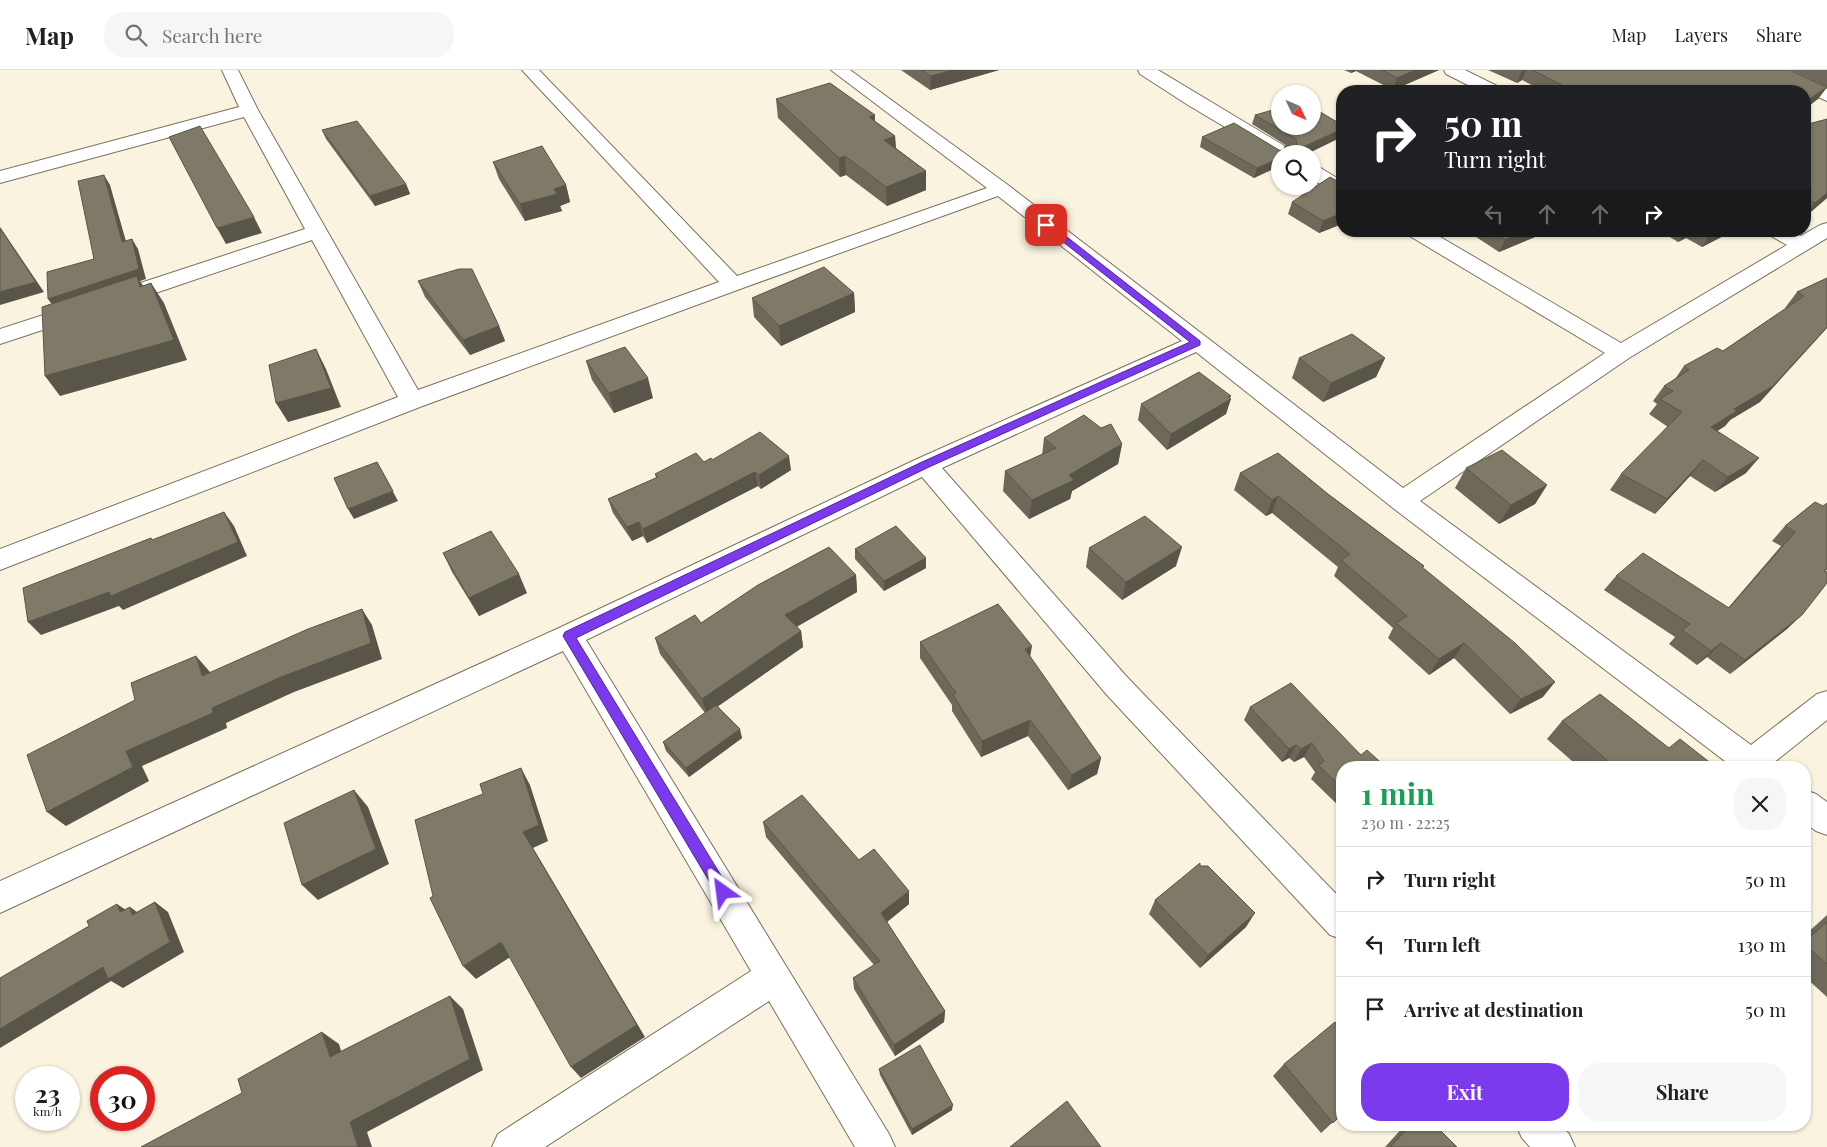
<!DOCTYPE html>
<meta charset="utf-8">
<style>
:root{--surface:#fff;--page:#f6f6f6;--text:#202124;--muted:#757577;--line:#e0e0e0;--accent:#7c3aed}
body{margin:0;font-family:"Playfair Display",serif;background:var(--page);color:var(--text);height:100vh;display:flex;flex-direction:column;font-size:19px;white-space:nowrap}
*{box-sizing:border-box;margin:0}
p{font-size:16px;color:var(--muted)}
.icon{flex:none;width:28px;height:28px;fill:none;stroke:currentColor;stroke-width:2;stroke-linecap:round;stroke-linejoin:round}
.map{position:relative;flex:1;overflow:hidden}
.details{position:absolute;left:1336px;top:691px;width:475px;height:370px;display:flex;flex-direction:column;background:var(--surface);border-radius:20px;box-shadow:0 1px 4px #0004}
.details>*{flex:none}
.banner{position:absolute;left:1336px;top:15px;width:475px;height:152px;border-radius:20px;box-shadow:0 1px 4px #0004;background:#202124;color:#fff;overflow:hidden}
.needle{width:32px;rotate:134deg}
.controls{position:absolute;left:1271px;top:15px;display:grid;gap:10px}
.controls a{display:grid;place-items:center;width:50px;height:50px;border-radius:50%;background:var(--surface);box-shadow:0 1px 4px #0004;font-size:25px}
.speed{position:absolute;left:15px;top:996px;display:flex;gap:10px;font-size:25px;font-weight:700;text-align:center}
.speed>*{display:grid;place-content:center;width:65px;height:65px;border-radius:50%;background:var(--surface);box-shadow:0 1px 4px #0004;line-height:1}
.speed small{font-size:12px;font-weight:400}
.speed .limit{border:8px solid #d22;background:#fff;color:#111}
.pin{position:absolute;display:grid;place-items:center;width:42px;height:42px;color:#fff;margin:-21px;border-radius:10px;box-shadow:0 2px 8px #0006}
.me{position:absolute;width:55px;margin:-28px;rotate:329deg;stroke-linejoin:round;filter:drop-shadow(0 0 4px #0008)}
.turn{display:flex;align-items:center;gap:18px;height:105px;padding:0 25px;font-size:22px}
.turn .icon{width:65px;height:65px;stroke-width:2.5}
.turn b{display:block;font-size:35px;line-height:42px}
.lanes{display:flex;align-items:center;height:48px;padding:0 25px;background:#0003;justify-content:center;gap:25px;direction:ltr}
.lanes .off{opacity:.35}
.round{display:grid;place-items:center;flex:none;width:52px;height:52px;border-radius:20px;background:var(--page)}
.summary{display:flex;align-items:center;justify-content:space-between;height:85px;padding:0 25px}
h1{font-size:30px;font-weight:700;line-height:38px;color:#1e9e55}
.primary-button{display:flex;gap:10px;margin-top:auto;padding:10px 25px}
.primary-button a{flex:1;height:58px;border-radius:20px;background:var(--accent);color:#fff;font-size:20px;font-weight:700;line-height:58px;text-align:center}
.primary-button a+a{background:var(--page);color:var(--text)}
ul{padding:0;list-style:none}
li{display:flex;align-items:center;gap:15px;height:65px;padding:0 25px;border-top:1px solid var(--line)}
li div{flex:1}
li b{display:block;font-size:19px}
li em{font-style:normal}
header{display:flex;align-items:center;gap:30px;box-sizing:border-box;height:70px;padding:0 25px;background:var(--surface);border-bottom:1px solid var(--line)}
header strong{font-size:24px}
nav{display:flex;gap:28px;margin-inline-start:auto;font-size:18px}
.search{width:350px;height:45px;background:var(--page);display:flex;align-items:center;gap:12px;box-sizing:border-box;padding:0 18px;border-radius:20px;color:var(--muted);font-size:19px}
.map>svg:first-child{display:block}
</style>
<header>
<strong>Map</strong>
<div class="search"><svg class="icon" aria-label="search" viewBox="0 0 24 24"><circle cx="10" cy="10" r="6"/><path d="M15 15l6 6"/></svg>Search here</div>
<nav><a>Map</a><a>Layers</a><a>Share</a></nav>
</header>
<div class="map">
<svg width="1827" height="1077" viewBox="0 0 1827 1077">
<rect width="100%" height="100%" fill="#faf3df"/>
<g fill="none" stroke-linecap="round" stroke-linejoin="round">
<g stroke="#797260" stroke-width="2">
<path id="minor" d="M 222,0 L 238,0 L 258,40 L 418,320 L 719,212 L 522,0 L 539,0 L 737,206 L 987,118 L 831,0 L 850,0 L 1008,115 L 1403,418 L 1605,283 L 1408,165 L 1405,161 L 1430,161 L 1621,273 L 1787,175 L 1769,165 L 1766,161 L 1792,161 L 1801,166 L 1820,155 L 1827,153 L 1827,168 L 1629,288 L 1420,431 L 1751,675 L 1817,624 L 1827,621 L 1827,650 L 1772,694 L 1773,698 L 1734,698 L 1393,438 L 1196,282 L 942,398 L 1127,607 L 1342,830 L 1342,869 L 1330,865 L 1107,625 L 922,407 L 586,570 L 889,1064 L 895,1077 L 855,1077 L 769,931 L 545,1077 L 492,1077 L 498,1064 L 751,901 L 563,581 L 0,843 L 0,811 L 559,558 L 917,389 L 1182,271 L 998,126 L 740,219 L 420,337 L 0,500 L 0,479 L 398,327 L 312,170 L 126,233 L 118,235 L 110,233 L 107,228 L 110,223 L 305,159 L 244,47 L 0,113 L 0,101 L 239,37 Z
M 1138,0 L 1158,0 L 1291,80 L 1293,84 L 1280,84 L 1280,89 L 1277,88 L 1188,35 L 1140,4 Z
M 1444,0 L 1465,0 L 1499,17 L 1502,21 L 1480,21 L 1446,4 Z
M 1765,0 L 1786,0 L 1827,19 L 1827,31 L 1767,4 Z
M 1312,95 L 1319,97 L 1342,111 L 1342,125 L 1335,123 L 1312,109 Z
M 77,234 L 85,236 L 88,241 L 85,246 L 0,274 L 0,259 Z
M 1805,720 L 1816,724 L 1827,732 L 1827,765 L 1816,761 L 1805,753 Z
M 1516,1055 L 1561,1055 L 1569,1064 L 1575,1077 L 1530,1077 L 1522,1068 Z"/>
</g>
<use href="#minor" fill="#fff" fill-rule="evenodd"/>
</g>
<path fill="#6d6859" d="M 901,0 L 999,0 L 930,20 Z
M 1344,0 L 1439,0 L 1393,20 L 1356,1 L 1351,3 Z
M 1488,0 L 1789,0 L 1817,12 L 1790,0 L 1827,0 L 1827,17 L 1818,29 L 1805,21 L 1543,21 L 1522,10 L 1517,13 Z
M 776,29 L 875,51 L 895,66 L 896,78 L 926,101 L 926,120 L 887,136 L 846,105 L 840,107 L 778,48 Z
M 1255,45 L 1342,55 L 1254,108 L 1200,77 L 1202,67 L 1283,81 L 1285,76 L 1287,76 L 1252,54 Z
M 1827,49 L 1827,128 L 1806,146 L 1805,146 L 1805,55 Z
M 322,60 L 406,114 L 410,124 L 375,136 L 326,69 Z
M 493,92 L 566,115 L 570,132 L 560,136 L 562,141 L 525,151 L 499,109 Z
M 1339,112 L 1342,113 L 1342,154 L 1319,163 L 1288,144 L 1292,132 Z
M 1467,161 L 1538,161 L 1535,167 L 1499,182 Z
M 1660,161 L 1733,161 L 1702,177 L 1686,168 L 1678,172 Z
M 1827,208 L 1760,332 L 1730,350 L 1725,356 L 1717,361 L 1746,403 L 1715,422 L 1690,406 L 1655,444 L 1610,420 L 1621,404 L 1668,357 L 1649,344 L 1657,334 L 1653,331 L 1664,316 L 1675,309 L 1684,296 L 1723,281 L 1786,238 L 1785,238 L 1797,222 Z
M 418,211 L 499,256 L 505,271 L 470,285 L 425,227 Z
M 854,223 L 855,242 L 781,276 L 754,247 L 752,228 Z
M 1299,288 L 1385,288 L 1376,307 L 1323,332 L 1292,308 Z
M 586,291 L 653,328 L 614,343 L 592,310 Z
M 1230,328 L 1226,344 L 1167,380 L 1138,350 L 1141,334 Z
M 1044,368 L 1122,374 L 1118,394 L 1072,421 L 1070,429 L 1029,449 L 1003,421 L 1005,401 L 1042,385 Z
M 712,390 L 791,400 L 761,419 L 758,416 L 647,473 L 643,466 L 632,471 L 613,443 L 608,429 L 656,408 L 655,404 Z
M 1466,398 L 1547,415 L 1535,434 L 1499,454 L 1455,418 Z
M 1240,403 L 1328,424 L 1424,496 L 1423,498 L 1543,627 L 1510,644 L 1454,588 L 1429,605 L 1388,568 L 1393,558 L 1334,506 L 1338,497 L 1272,443 L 1266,446 L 1234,420 Z
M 1815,432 L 1827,500 L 1825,501 L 1787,559 L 1730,604 L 1707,587 L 1697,595 L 1669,574 L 1675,567 L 1604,520 L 1616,506 L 1728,538 L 1781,476 L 1772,471 L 1785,456 Z
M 1089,478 L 1176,496 L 1122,530 L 1086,497 Z
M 855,479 L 926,488 L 926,498 L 884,521 L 855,489 Z
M 443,483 L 527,523 L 479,546 L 452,502 Z
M 856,505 L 857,522 L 797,556 L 801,561 L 803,577 L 718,636 L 742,668 L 689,707 L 666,681 L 663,672 L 705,643 L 660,584 L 655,568 Z
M 920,572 L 1030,587 L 1101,688 L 1097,704 L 1068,720 L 1028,666 L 981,687 L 952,641 L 952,635 L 920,588 Z
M 1291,613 L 1342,698 L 1342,739 L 1311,709 L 1315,702 L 1304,687 L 1294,692 L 1289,688 L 1282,692 L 1244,650 L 1250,637 Z
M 1562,651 L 1669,678 L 1717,698 L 1580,698 L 1547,669 Z
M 763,752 L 859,790 L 909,834 L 887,852 L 945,941 L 944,952 L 895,986 L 854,919 L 853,908 L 874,895 L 766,767 Z
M 1200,796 L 1246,857 L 1200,898 L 1149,844 L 1155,830 Z
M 1827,845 L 1827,927 L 1805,907 L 1805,865 Z
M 1284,994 L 1342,1044 L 1321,1063 L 1273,1006 Z
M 879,999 L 952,1040 L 912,1065 L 880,1005 Z
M 1405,1055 L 1435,1055 L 1457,1077 L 1385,1077 Z"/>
<path fill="#595548" d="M 953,0 L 999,0 L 930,20 L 931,6 Z
M 1352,0 L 1356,0 L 1356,1 L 1351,3 Z
M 1415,0 L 1439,0 L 1393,20 L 1397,8 Z
M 1522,0 L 1526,0 L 1522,10 L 1517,13 Z
M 1827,17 L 1818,29 L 1805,39 L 1805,32 Z
M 875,45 L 875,64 L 869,47 Z
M 1342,59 L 1342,67 L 1307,84 L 1288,84 Z
M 895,66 L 896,85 L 884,70 Z
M 845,86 L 846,105 L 840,107 L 839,88 Z
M 1280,88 L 1280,96 L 1254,108 L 1257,98 Z
M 926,101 L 926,120 L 887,136 L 886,117 Z
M 104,105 L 110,115 L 129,182 L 122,172 Z
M 406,114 L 410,124 L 375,136 L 370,126 Z
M 566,115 L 570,132 L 560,136 L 562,141 L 525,151 L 520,134 L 554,119 Z
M 1827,123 L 1827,128 L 1806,146 L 1815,133 Z
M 1342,143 L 1342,154 L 1319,163 L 1323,151 Z
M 254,147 L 262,163 L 226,174 L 217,158 Z
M 0,157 L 44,222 L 0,235 Z
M 1526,161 L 1538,161 L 1535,167 L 1499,182 L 1505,170 Z
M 1685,161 L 1690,161 L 1686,168 L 1678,172 Z
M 1715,161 L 1733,161 L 1702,177 L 1710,164 Z
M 132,169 L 138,179 L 146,209 L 140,211 L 150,226 L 55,239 L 48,229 Z
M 151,213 L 164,233 L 187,290 L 60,326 L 45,306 Z
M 854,223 L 855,242 L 781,276 L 779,256 Z
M 499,256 L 505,271 L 470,285 L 463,270 Z
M 1827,257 L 1827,258 L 1760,332 L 1730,350 L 1725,356 L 1699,373 L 1711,357 L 1734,339 Z
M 316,279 L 326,299 L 341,337 L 288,352 L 276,333 Z
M 1385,288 L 1376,307 L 1323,332 L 1331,313 Z
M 648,308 L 653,328 L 614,343 L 609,323 Z
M 1231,326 L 1229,329 L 1231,329 L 1226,344 L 1167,380 L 1171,364 Z
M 1122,374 L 1118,394 L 1072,421 L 1070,429 L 1029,449 L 1032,430 L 1069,405 Z
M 789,386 L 791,400 L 761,419 L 759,405 Z
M 1759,388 L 1746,403 L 1715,422 L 1728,407 Z
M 1703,390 L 1690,406 L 1655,444 L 1667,429 Z
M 377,392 L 398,431 L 354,449 L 348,439 Z
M 755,402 L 758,416 L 647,473 L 643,459 Z
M 1547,415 L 1535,434 L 1499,454 L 1511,435 Z
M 1278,426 L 1272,443 L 1266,446 L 1272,430 Z
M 224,442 L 234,456 L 247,486 L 123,540 L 119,536 L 41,565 L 28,552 Z
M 639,452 L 643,466 L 632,471 L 627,457 Z
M 1182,477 L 1176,496 L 1122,530 L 1126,512 Z
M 926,488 L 926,498 L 884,521 L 884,511 Z
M 519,504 L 527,523 L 479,546 L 469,528 Z
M 856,505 L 857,522 L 788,562 L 785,545 Z
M 362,539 L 372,555 L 382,589 L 294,622 L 226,653 L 227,658 L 142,696 L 149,711 L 66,756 L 47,742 L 126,681 L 212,638 Z
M 1802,545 L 1787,559 L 1730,604 L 1745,590 Z
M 801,561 L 803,577 L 707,644 L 702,629 Z
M 1464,573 L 1454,588 L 1429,605 L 1439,589 Z
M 1721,573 L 1707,587 L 1697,595 L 1711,581 Z
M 1032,576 L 1029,593 L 1025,579 Z
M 196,586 L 210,602 L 216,622 L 202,606 Z
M 1555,612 L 1543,627 L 1510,644 L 1521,629 Z
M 1030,650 L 1028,666 L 981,687 L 982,671 Z
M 740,659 L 742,668 L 689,707 L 686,698 Z
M 1312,673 L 1304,687 L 1294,692 L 1301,679 Z
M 1296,675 L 1289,688 L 1282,692 L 1289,679 Z
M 1101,688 L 1097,704 L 1068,720 L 1072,705 Z
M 521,698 L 530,715 L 548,771 L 533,778 L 645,967 L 581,1008 L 571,997 L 523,762 Z
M 354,720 L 368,737 L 389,794 L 318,830 L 302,815 Z
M 909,821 L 909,834 L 882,856 L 881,843 Z
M 155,832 L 168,842 L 184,882 L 123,918 L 111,911 L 0,978 L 0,959 Z
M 117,834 L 132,844 L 120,842 Z
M 130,837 L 144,847 L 132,845 Z
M 1255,843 L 1246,857 L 1200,898 L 1208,885 Z
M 501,872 L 512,886 L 476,909 L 463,896 Z
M 450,926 L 463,939 L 483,1000 L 367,1062 L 372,1077 L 358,1077 L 350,1052 Z
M 945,941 L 944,952 L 895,986 L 894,975 Z
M 322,962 L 339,974 L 346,998 L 330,987 Z
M 953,1035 L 952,1040 L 912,1065 L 912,1059 Z"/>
<path fill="#7f7967" stroke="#595548" d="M 921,0 L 953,0 L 931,6 Z
M 1382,0 L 1415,0 L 1397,8 Z
M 1532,0 L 1789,0 L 1827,17 L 1805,32 L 1805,21 L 1574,21 Z
M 830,13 L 875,45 L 869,47 L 895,66 L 884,70 L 926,101 L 886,117 L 845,86 L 839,88 L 776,29 Z
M 1312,37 L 1342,55 L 1342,59 L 1288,84 L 1280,84 L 1280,88 L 1257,98 L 1202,67 L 1234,53 L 1279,80 L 1284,81 L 1285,76 L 1297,76 L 1296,69 L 1255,45 L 1280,38 L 1280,56 L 1312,56 Z
M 1827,49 L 1827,123 L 1815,133 L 1805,129 L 1805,55 Z
M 357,51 L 406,114 L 370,126 L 322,60 Z
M 200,56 L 254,147 L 217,158 L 169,67 Z
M 542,76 L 566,115 L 554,119 L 557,124 L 520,134 L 493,92 Z
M 104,105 L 122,172 L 132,169 L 139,199 L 48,229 L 47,202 L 94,189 L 78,111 Z
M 1330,107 L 1339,112 L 1342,113 L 1342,143 L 1323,151 L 1292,132 Z
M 0,158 L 36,212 L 0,222 Z
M 1492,161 L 1526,161 L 1505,170 Z
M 1706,161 L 1715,161 L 1710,164 Z
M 824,197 L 854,223 L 779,256 L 752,228 Z
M 459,199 L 472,199 L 499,256 L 463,270 L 418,211 Z
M 137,206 L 140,217 L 151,213 L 174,270 L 45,306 L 42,237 Z
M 1827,208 L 1827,257 L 1773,316 L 1734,339 L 1737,341 L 1711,357 L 1759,388 L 1728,407 L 1703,390 L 1667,429 L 1621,404 L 1682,342 L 1660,329 L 1673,321 L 1664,316 L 1689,300 L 1684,296 L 1717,278 L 1723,281 L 1804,226 L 1797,222 Z
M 1352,264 L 1385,288 L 1331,313 L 1299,288 Z
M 625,277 L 648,308 L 609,323 L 586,291 Z
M 316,279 L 331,318 L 276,333 L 269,295 Z
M 1199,302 L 1231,326 L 1228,327 L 1231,329 L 1171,364 L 1141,334 Z
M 1084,345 L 1101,358 L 1111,354 L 1122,374 L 1069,405 L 1074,410 L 1032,430 L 1005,401 L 1056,378 L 1044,368 Z
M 760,362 L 789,386 L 759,405 L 755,402 L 643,459 L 639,452 L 627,457 L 608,429 L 658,407 L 655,404 L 696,383 L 704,392 L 711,388 L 712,390 Z
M 1502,380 L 1547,415 L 1511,435 L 1466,398 Z
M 1278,383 L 1328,424 L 1424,496 L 1422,497 L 1515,573 L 1555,612 L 1521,629 L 1464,573 L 1439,589 L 1396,553 L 1407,546 L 1341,490 L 1350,484 L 1278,426 L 1272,430 L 1240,403 Z
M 377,392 L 393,421 L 348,439 L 334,408 Z
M 1815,432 L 1823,436 L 1827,433 L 1827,498 L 1824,501 L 1827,502 L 1827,513 L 1802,545 L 1745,590 L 1721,573 L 1711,581 L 1682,560 L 1690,554 L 1616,506 L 1643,483 L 1729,538 L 1795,462 L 1785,456 Z
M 224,442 L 238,472 L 111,526 L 109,522 L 28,552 L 23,518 L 151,468 L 152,470 Z
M 1145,446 L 1182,477 L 1126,512 L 1089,478 Z
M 896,456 L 926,488 L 884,511 L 855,479 Z
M 491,461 L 519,504 L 469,528 L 443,483 Z
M 829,477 L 856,505 L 785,545 L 801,561 L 702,629 L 655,568 L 695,545 L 701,553 L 758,515 Z
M 998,534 L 1032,576 L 1025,579 L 1101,688 L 1072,705 L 1030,650 L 982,671 L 953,625 L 956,623 L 920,572 Z
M 362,539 L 371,573 L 281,607 L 212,638 L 213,643 L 126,681 L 133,697 L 47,742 L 27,685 L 135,630 L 131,613 L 196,586 L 202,606 L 308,559 Z
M 1291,613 L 1361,685 L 1367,680 L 1387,698 L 1342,698 L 1342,718 L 1319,696 L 1324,691 L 1312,673 L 1301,679 L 1296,675 L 1289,679 L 1250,637 Z
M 1600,624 L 1669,678 L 1680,669 L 1717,698 L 1616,698 L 1562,651 Z
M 716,635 L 740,659 L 686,698 L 663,672 Z
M 521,698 L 539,755 L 523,762 L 637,955 L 571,997 L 501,872 L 463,896 L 430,828 L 433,826 L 415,750 L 483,724 L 480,714 Z
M 354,720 L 376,779 L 302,815 L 284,753 Z
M 802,725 L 859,790 L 874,779 L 909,821 L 881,843 L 945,941 L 894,975 L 853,908 L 880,891 L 763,752 Z
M 1200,793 L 1200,796 L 1208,796 L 1255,843 L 1208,885 L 1155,830 Z
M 155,832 L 170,872 L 108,909 L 103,897 L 0,959 L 0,908 L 89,856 L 87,851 L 117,834 L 120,842 L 130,837 L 132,845 Z
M 1827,852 L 1827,894 L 1805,875 L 1805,871 Z
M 450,926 L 470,989 L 350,1052 L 358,1077 L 141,1077 L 242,1023 L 238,1009 L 322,962 L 330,987 Z
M 1335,952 L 1342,961 L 1342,1044 L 1333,1053 L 1284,994 Z
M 920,975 L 953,1035 L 912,1059 L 879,999 Z
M 1067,1031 L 1101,1077 L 1010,1077 Z
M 1411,1055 L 1435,1055 L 1457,1077 L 1392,1077 L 1391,1076 Z"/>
<path fill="#7c3aed" stroke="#51269a" d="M 1043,153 L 1049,153 L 1200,271 L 1200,275 L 929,397 L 576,568 L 728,817 L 730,822 L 728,826 L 723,828 L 718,826 L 563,566 L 565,562 L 922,392 L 1190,272 L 1043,156 Z"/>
</svg>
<div class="controls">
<a><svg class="needle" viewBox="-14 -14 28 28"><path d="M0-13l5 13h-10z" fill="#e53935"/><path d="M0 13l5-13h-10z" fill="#757577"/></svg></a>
<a><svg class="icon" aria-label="search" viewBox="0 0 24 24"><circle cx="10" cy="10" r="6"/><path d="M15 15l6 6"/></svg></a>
</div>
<div class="speed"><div>23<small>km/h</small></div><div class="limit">30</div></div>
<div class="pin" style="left:1046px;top:155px;background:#d93025"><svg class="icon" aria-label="arrive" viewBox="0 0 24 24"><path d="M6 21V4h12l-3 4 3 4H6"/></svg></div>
<svg class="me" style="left:723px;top:822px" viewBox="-20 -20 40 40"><path d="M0-17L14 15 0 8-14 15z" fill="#7c3aed" stroke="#fff" stroke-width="4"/></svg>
<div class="banner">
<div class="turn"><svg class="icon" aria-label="right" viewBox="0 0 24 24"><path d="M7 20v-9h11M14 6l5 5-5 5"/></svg><div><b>50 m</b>Turn right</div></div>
<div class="lanes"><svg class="icon off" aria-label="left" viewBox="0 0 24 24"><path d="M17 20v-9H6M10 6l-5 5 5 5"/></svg><svg class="icon off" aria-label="ahead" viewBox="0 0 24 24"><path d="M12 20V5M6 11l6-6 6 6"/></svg><svg class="icon off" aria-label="ahead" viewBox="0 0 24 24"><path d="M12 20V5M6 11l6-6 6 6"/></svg><svg class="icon" aria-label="right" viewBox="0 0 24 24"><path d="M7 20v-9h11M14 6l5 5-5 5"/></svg></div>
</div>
<section class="details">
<div class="summary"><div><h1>1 min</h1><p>230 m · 22:25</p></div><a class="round"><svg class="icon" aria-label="close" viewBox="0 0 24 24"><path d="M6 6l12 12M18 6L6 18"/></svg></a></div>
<ul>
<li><svg class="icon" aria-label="right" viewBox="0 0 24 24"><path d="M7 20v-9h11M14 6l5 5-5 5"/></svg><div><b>Turn right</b></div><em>50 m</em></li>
<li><svg class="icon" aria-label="left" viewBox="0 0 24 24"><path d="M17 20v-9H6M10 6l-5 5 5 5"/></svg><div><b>Turn left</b></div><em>130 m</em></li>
<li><svg class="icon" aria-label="arrive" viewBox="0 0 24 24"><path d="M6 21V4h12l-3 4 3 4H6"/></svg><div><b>Arrive at destination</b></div><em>50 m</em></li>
</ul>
<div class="primary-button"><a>Exit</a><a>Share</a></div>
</section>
</div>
